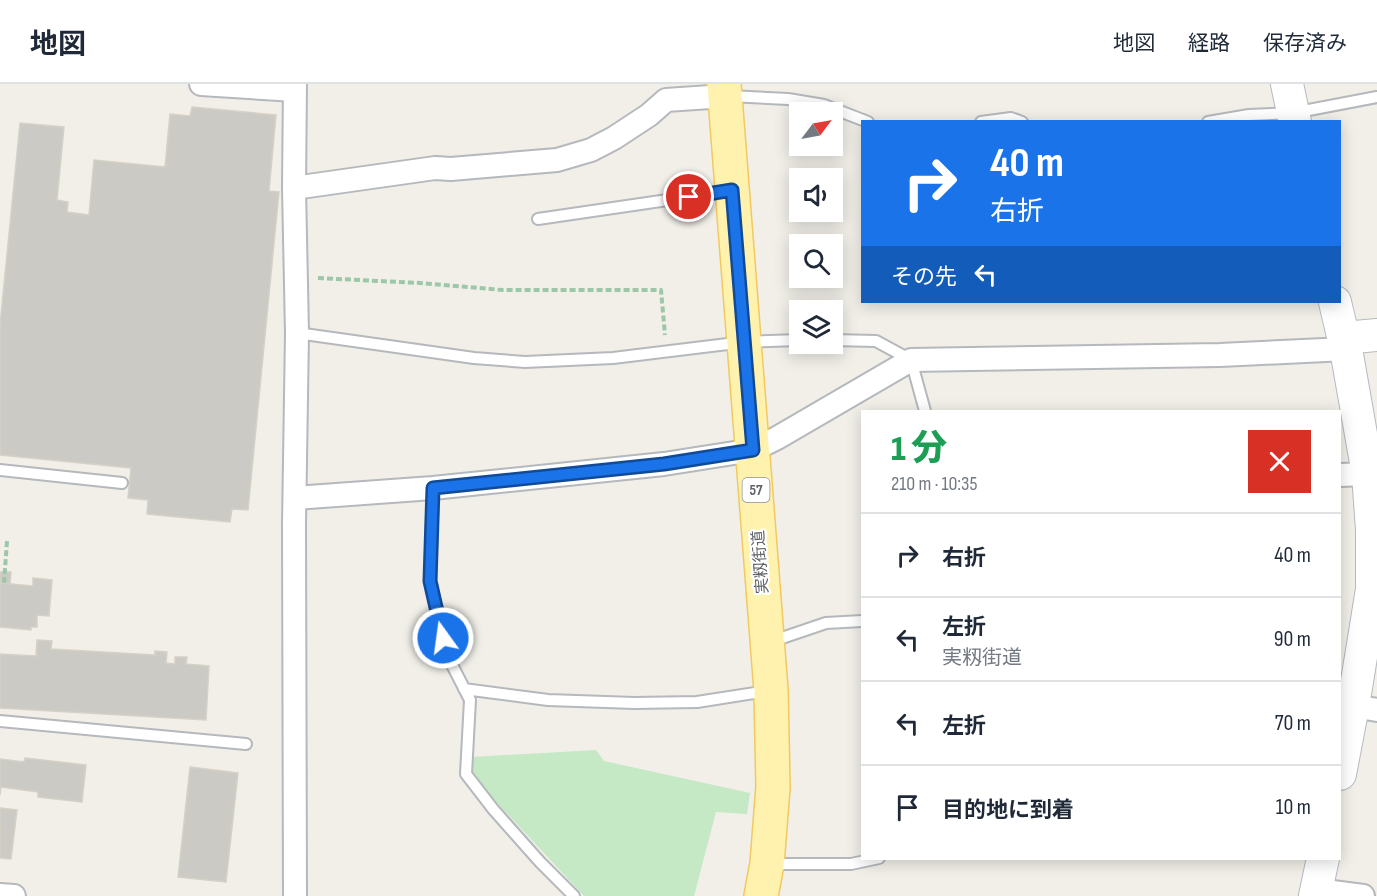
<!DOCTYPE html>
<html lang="ja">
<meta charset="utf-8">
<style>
:root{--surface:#fff;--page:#f6f6f7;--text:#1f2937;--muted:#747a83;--line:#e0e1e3}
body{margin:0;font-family:"Sofia Sans Condensed","Noto Sans JP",sans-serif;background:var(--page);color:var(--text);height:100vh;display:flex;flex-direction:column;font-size:22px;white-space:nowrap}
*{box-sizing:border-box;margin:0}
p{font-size:20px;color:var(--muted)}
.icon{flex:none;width:33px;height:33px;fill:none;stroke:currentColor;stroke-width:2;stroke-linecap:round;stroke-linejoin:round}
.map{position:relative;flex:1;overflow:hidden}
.drawer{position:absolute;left:861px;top:326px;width:480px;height:450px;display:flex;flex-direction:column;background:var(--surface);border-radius:0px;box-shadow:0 3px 15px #0003}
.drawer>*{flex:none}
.banner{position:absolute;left:861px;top:36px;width:480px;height:183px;border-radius:0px;box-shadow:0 3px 15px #0003;background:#1a73e8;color:#fff;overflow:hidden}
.needle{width:39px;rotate:58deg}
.tools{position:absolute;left:789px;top:18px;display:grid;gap:12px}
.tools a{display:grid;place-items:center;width:54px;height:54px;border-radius:0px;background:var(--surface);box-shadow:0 3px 15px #0003;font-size:30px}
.pin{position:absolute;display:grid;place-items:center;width:51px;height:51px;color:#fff;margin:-26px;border:3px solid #fff;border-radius:50%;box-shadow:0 2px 6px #0007}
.me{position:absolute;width:66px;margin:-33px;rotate:346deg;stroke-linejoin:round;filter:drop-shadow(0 0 4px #0008)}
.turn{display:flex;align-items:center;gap:21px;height:126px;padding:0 30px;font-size:27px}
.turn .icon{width:78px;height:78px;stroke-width:2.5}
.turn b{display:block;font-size:42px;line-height:51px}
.then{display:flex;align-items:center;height:57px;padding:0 30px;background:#0003;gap:12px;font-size:22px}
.round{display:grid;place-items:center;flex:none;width:63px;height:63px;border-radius:0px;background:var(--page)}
.head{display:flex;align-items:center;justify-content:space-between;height:102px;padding:0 30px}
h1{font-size:36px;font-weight:800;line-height:45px;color:#1e9e55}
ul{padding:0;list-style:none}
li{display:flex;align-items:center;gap:18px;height:84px;padding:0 30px;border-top:2px solid var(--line)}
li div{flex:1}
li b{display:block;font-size:22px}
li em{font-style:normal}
header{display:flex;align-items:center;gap:36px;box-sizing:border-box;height:84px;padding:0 30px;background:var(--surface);border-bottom:2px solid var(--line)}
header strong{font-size:28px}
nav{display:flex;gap:33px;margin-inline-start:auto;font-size:21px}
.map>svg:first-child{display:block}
</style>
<header>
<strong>地図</strong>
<nav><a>地図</a><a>経路</a><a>保存済み</a></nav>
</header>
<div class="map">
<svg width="1377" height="812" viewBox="0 0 1377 812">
<rect width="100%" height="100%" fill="#f1efe8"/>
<path fill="#c5e8c5" d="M 596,666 L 604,677 L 750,709 L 747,730 L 716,728 L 694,812 L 584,812 L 473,693 L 472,673 Z"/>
<path fill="#cccac5" stroke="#d6d1c6" stroke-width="1.5" d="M 192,23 L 276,31 L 269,107 L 279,108 L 248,426 L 232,425 L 230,438 L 147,430 L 148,416 L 128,414 L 131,384 L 0,371 L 0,241 L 20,39 L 64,43 L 57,116 L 68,118 L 67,128 L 89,131 L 94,76 L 165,83 L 170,30 L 190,32 Z
M 0,488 L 11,488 L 10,500 L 0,499 Z
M 33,494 L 52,496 L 49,532 L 37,531 L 37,543 L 31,543 L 31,546 L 0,543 L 0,499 L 33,502 Z
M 37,556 L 52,557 L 51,565 L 155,571 L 155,567 L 167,568 L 166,579 L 175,580 L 175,573 L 187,573 L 186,580 L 209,582 L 206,636 L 0,624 L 0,570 L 36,572 Z
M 25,674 L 86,681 L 82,718 L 38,713 L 38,708 L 1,703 L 0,711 L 0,675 L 24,678 Z
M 190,683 L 238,689 L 226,798 L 178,793 Z
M 0,724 L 17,726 L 11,775 L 0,774 Z"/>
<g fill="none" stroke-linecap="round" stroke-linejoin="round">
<g stroke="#b5b8bc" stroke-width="14">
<path id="lane" d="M 729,12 L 788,15 L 824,21 L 868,38
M 981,38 L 1011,34 L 1022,38
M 1208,38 L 1249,31 L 1293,29 L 1377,13
M 538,135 L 729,107
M 297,249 L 474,274 L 525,278 L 613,274 L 744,258 L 800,256
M 832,256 L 876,257 L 911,276 L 925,327
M 0,386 L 122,399
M 433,404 L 430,497 L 448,573 L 470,616 L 466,690 L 493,725 L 540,778 L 574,812
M 770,558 L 826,539 L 862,537
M 464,605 L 548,616 L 634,619 L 697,618 L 767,607
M 0,637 L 246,660
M 769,780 L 851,780 L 879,774"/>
</g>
<g stroke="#b5b8bc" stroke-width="26">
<path id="street" d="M 201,0 L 295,6
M 294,104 L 435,84 L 451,85 L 557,76 L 591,66 L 614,54 L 649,31 L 666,16 L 725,12
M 1340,391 L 1368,390
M 295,414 L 433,404 L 664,380 L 753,366 L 777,354 L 911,276 L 1220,271 L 1346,265
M 1353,622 L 1377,626
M 1317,806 L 1363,812
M 0,811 L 14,812
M 295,812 L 294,440 L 297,249 L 294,104 L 295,0"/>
</g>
<g stroke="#b6babf" stroke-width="34">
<path id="secondary" d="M 1287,0 L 1295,38
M 1335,218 L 1346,265 L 1368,390 L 1372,446 L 1372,505 L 1353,622 L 1340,690
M 1344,254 L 1377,251
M 1315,812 L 1323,774"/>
</g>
<g stroke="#f2c960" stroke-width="36">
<path id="primary" d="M 724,0 L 771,606 L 773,703 L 767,780 L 761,812"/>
</g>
<path stroke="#9cc7a9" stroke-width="4" stroke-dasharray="6 3" stroke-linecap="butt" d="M 318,194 L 420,199 L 502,206 L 661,206 L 665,251
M 4,499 L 7,457"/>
<use href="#lane" stroke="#fff" stroke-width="10"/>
<use href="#street" stroke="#fff" stroke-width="22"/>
<use href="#secondary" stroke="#fff" stroke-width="32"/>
<use href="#primary" stroke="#fff2af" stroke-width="33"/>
</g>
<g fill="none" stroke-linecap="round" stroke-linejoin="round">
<g stroke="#114b97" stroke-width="15">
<path id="route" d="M 443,554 L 430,497 L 433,404 L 664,380 L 753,366 L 732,106 L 689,113"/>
</g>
<use href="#route" stroke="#1a73e8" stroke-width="10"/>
</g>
<g text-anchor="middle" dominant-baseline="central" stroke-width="4.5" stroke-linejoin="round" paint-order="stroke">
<rect fill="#fff" stroke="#8f9295" stroke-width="1.5" x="742.5" y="394" width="27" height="24" rx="4.5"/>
<g font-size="15" font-weight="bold" fill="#5f6368">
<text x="756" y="406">57</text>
</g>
<g font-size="16" fill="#5f6368" stroke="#fff">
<text transform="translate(761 478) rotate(-94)">実籾街道</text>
</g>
</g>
</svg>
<div class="tools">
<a><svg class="needle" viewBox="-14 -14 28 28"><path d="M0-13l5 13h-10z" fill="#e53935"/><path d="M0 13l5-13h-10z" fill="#747a83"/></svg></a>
<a><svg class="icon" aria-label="sound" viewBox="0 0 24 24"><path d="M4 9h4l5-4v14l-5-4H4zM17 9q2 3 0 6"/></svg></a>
<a><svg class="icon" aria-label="search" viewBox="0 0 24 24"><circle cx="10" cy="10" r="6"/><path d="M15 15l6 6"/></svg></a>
<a><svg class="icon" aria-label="layers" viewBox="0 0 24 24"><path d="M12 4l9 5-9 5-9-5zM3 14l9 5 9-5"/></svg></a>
</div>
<div class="pin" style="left:689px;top:113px;background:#d93025"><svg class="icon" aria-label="arrive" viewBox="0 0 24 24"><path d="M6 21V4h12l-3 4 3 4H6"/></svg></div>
<svg class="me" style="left:443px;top:554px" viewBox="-20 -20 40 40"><circle r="17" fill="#1a73e8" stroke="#fff" stroke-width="3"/><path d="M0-11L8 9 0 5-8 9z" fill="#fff"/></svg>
<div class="banner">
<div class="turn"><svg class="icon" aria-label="right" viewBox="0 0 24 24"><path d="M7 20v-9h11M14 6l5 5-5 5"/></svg><div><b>40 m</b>右折</div></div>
<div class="then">その先<svg class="icon" aria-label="left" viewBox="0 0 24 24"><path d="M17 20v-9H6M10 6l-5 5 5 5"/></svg></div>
</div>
<section class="drawer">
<div class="head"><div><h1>1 分</h1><p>210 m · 10:35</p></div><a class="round" style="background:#d93025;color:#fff"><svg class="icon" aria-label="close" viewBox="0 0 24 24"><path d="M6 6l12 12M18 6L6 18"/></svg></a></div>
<ul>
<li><svg class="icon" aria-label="right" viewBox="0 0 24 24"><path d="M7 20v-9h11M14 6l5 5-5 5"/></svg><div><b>右折</b></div><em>40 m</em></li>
<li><svg class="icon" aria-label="left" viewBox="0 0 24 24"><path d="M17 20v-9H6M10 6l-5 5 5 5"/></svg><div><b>左折</b><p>実籾街道</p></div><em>90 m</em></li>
<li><svg class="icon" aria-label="left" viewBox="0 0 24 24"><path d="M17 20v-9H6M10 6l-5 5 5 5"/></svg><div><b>左折</b></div><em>70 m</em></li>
<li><svg class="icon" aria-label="arrive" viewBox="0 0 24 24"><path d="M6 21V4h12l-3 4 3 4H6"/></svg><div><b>目的地に到着</b></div><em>10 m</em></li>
</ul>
</section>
</div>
